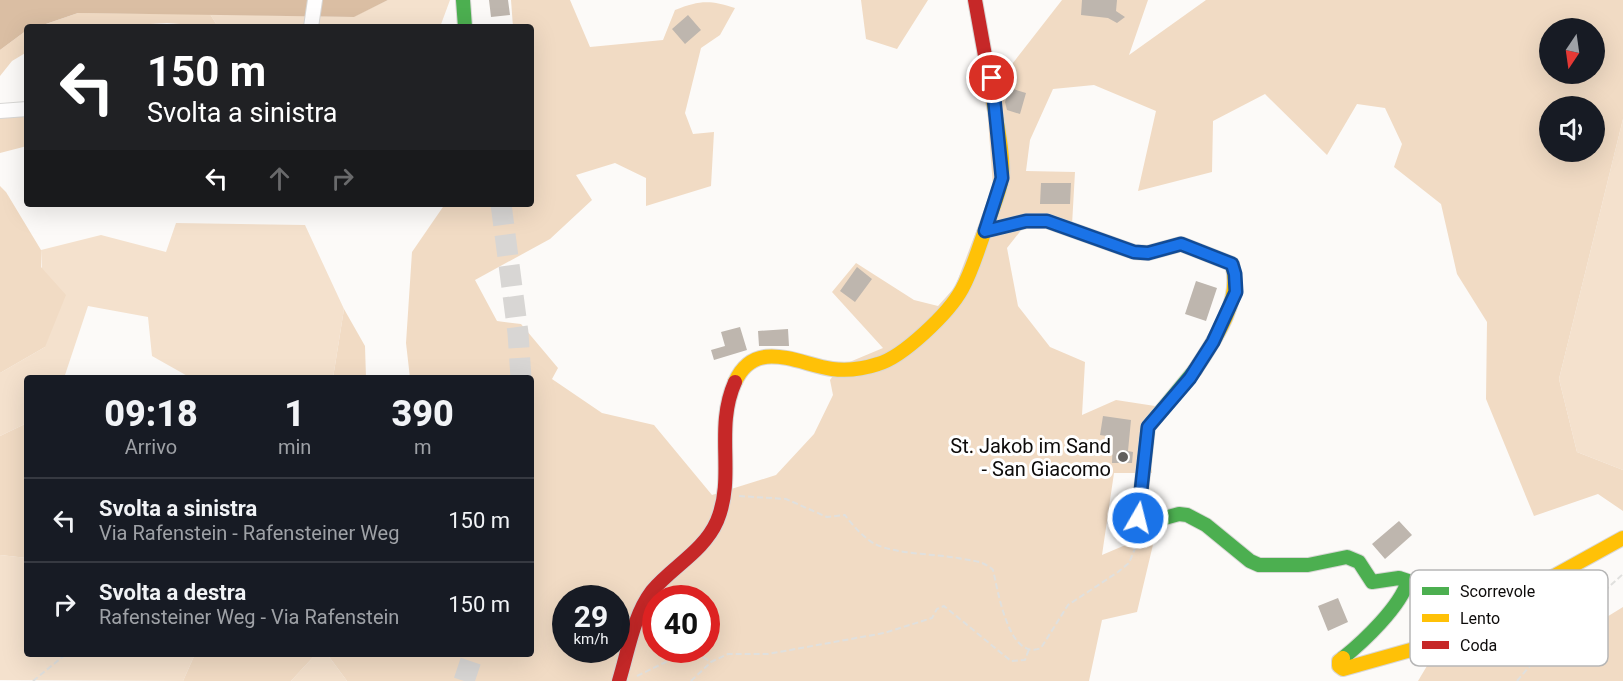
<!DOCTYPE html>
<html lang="it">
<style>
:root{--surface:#171b24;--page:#20242c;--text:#f1f3f6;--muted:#9ea1a6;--line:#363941}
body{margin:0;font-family:Roboto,sans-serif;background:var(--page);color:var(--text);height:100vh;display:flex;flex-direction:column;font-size:22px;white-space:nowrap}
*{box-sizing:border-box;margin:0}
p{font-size:20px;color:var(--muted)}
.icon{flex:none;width:33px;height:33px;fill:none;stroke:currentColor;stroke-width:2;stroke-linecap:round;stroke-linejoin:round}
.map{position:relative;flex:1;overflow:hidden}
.side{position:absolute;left:24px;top:375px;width:510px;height:282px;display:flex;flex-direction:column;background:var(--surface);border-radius:6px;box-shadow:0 6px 24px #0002}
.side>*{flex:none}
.guide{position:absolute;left:24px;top:24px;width:510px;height:183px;border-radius:6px;box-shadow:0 6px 24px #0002;background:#202124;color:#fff;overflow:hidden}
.needle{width:39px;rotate:193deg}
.controls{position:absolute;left:1539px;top:18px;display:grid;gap:12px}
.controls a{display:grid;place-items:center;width:66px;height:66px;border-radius:50%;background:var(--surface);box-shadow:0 6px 24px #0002;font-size:30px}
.speed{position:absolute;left:552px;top:585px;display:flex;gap:12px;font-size:30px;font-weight:700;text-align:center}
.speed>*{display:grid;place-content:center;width:78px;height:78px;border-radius:50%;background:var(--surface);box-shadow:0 6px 24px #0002;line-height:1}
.speed small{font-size:15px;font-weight:400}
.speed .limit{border:9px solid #d22;background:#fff;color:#111}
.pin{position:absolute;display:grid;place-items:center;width:51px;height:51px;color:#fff;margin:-26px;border:3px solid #fff;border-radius:50%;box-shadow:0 2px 6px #0007}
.me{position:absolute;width:66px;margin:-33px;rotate:8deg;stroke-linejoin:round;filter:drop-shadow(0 0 4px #0008)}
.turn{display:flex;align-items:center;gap:21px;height:126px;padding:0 24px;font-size:27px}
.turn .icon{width:78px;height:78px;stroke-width:2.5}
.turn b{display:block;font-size:42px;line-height:51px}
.lanes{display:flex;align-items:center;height:57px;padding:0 24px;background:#0003;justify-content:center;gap:30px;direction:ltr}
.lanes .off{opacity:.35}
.eta{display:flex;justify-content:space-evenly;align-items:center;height:102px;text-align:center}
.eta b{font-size:36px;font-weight:800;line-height:42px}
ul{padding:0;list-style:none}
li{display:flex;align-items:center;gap:18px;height:84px;padding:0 24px;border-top:2px solid var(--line)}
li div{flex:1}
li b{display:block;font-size:22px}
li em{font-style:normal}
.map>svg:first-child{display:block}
</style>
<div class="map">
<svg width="1623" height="681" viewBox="0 0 1623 681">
<rect width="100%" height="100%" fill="#fcfaf8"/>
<path fill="#f4e1cd" d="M 388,0 L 450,0 L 440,27 L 218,27 L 210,14 L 353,17 Z
M 1623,119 L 1623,470 L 1577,452 L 1559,379 Z
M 176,223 L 305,225 L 344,309 L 333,378 L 261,378 L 260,376 L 250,378 L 191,378 L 152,356 L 148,317 L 88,306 L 64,378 L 27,378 L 27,423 L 0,436 L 0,373 L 45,347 L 41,250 L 101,235 L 166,252 Z
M 0,555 L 27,558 L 27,654 L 195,654 L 183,681 L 0,680 Z
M 316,654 L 327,654 L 347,681 L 291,681 Z"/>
<path fill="#f1dbc4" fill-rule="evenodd" d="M 511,0 L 570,0 L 590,47 L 663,40 L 675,10 C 700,0 710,0 735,8 L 720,35 L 701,48 L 685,113 L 693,134 L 714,132 L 711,186 L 646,206 L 646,178 L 615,163 L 576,175 L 592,200 L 550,239 L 475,280 L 497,321 L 521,324 L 558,368 L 552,379 L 602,413 L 654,425 L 712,495 L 776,475 L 814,434 L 833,395 L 830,380 L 840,366 L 883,348 L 832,292 L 856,263 L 914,300 L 938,306 L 955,287 L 993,187 L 987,106 L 998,82 L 1062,0 L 1148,0 L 1129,55 L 1206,0 L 1623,0 L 1623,119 L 1559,379 L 1577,452 L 1623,470 L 1623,511 L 1598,494 L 1534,516 L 1486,399 L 1487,322 L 1457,274 L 1441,204 L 1394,167 L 1402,144 L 1385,108 L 1357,104 L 1327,155 L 1265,94 L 1213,121 L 1212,172 L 1138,191 L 1156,111 L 1094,85 L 1053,89 L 1030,140 L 1026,171 L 1075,172 L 1072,225 L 1026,224 L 1007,248 L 1018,306 L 1050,347 L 1085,362 L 1082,415 L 1116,400 L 1168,408 L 1148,440 L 1152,473 L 1114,473 L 1102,555 L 1156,532 L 1137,612 L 1102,620 L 1089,681 L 347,681 L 327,654 L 531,654 L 531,378 L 410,378 L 406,343 L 412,252 L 445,204 L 531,204 L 531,27 L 513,27 ZM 1550,28 L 1594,28 L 1594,74 L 1550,74 ZM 1550,106 L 1594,106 L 1594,152 L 1550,152 ZM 566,598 L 616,598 L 616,650 L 566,650 ZM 656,598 L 706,598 L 706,650 L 656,650 Z
M 861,0 L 928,0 L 897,49 L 866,39 Z
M 78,13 L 210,14 L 218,27 L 167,23 L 101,27 L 37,27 Z
M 27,30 L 27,52 L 12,61 L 0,76 L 0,50 Z
M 27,109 L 27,146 L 0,153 L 0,111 Z
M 0,186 L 6,192 L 41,250 L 41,267 L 66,295 L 45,347 L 0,373 Z
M 344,309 L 365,346 L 366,378 L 333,378 Z
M 27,423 L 27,558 L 0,555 L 0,436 Z
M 1539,578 L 1562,632 L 1553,650 L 1623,607 L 1623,681 L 1418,681 L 1446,634 Z
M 195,654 L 316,654 L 291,681 L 183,681 Z"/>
<path fill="#dabea3" d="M 0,0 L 388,0 L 354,17 L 78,13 L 37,27 L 27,27 L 27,30 L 0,50 Z"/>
<path fill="#beb6ae" d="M 489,0 L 508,0 L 510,15 L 491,17 Z
M 1082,0 L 1117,0 L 1116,11 L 1125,17 L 1117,23 L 1108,18 L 1081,15 Z
M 688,15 L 701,30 L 685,44 L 672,29 Z
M 1010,88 L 1026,93 L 1020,114 L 1007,110 L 1005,102 Z
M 1041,183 L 1071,183 L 1070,204 L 1040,204 Z
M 857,267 L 872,279 L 855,302 L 840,291 Z
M 1196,281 L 1217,288 L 1206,321 L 1185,314 Z
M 740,327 L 747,350 L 714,360 L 711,350 L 725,346 L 721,332 Z
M 788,329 L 789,346 L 759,346 L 758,331 Z
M 1103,416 L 1131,420 L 1128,451 L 1133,452 L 1132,463 L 1112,463 L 1113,437 L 1100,435 Z
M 1399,521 L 1412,535 L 1385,559 L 1372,544 Z
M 1338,598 L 1348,622 L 1328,631 L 1318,606 Z"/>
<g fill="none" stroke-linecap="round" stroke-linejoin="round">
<path stroke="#d8d6d4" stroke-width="21" stroke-dasharray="21 10" stroke-linecap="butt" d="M 501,204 L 518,333 L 521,378
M 464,681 L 473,654"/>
<g stroke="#d8d7d5" stroke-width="16">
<path id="street" d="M 311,27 L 315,0
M 0,111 L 27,109"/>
</g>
<g stroke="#d8d7d5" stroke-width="16">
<path id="fast" d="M 463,0 L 465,27
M 1195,370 L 1148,427 L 1138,518 L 1143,524 L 1179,514 L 1187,515 L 1206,525 L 1250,561 L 1259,565 L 1308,565 L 1347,557 L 1359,562 L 1372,582 L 1399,578 L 1408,581 C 1400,607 1364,641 1343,658"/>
</g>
<g stroke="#d8d7d5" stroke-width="16">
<path id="slow" d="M 985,231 L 1026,221 L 1047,221 L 1134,252 L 1148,253 L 1181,244 L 1232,264 C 1243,300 1214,341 1195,370
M 735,382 C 755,337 798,364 832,369 C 847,371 863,369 878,364 C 903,357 949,313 962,289 C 973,269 979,246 987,225 C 992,209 1000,194 1002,177 C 1004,153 997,124 993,100
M 1343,658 L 1339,661 L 1339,666 L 1343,669 L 1450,639 L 1507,602 L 1623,538"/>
</g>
<g stroke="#d8d7d5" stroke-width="16">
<path id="jam" d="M 975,0 L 993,100
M 619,681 C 628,652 633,616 652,591 C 672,567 704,551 717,521 C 736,476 714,429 735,382"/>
</g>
<path stroke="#e0e0de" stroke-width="2" stroke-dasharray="6 3" stroke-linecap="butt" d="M 739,496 L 786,499 L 827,517 L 845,515 C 851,524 865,539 875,544 C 895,554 935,554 958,558 C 971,561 983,560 993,570 C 998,591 1009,662 1041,648 L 1068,605 L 1118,572 L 1129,563 L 1139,539
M 637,676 L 672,659 L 697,653 L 711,662
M 33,681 L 66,654
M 691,681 L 711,662 L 728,654 L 768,654 L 884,633 L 932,618 L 937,609 L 944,606 L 1011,661 L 1025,660 L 1029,649
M 1517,681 L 1544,649 L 1565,634 L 1593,601 L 1623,574"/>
<use href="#street" stroke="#fffefe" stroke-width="14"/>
<use href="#fast" stroke="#4caf50" stroke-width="14"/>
<use href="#slow" stroke="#ffc107" stroke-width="14"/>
<use href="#jam" stroke="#c62828" stroke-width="14"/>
</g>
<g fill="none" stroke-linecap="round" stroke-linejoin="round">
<g stroke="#114b97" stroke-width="15">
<path id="route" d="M 992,78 L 1002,178 L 985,231 L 1026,221 L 1047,221 L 1134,252 L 1148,253 L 1181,244 L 1232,264 L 1235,274 L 1236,292 L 1213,342 L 1190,378 L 1148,427 L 1138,518"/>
</g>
<use href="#route" stroke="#1a73e8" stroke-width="10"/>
</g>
<circle fill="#615f5d" stroke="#fff" stroke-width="2" cx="1123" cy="457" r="6"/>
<g text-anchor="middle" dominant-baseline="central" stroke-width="6" stroke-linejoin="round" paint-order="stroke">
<g font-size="20" fill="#0d0b0a" stroke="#fff" text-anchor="end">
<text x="1111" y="446">St. Jakob im Sand<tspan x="1111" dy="23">- San Giacomo</tspan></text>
</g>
</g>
<rect x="1410" y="570" width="198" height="96" rx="9" fill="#fff" stroke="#b6b6b6" stroke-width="1.5"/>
<rect x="1422" y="587" width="27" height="8" fill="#4caf50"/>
<rect x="1422" y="614" width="27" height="8" fill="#ffc107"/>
<rect x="1422" y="641" width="27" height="8" fill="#c62828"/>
<g font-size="16" fill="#0d0b0a">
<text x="1460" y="597">Scorrevole</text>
<text x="1460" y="624">Lento</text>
<text x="1460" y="651">Coda</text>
</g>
</svg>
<div class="controls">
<a><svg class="needle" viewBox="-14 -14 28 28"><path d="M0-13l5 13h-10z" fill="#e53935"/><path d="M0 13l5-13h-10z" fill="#9ea1a6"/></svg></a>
<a><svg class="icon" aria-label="sound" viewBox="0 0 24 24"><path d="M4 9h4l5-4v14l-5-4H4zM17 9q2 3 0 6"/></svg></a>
</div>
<div class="speed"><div>29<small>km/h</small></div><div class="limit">40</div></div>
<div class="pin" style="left:992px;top:78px;background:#d93025"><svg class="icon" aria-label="arrive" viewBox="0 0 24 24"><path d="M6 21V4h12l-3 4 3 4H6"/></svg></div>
<svg class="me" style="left:1138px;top:518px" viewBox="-20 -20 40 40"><circle r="17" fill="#1a73e8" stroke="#fff" stroke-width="3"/><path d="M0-11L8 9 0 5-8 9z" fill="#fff"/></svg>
<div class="guide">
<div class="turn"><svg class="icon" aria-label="left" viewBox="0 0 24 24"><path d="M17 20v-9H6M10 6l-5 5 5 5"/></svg><div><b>150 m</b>Svolta a sinistra</div></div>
<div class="lanes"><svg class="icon" aria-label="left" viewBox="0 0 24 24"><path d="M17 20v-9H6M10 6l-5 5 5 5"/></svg><svg class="icon off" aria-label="ahead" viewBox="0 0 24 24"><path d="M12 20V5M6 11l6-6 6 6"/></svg><svg class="icon off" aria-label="right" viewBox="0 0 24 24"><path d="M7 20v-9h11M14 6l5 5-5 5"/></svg></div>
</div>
<section class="side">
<div class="eta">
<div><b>09:18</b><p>Arrivo</p></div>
<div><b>1</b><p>min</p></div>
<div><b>390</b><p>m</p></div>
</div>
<ul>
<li><svg class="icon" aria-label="left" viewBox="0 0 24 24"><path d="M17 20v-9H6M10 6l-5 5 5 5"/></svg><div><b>Svolta a sinistra</b><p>Via Rafenstein - Rafensteiner Weg</p></div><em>150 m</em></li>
<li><svg class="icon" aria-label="right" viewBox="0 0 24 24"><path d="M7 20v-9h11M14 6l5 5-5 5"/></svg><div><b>Svolta a destra</b><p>Rafensteiner Weg - Via Rafenstein</p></div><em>150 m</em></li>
</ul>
</section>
</div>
